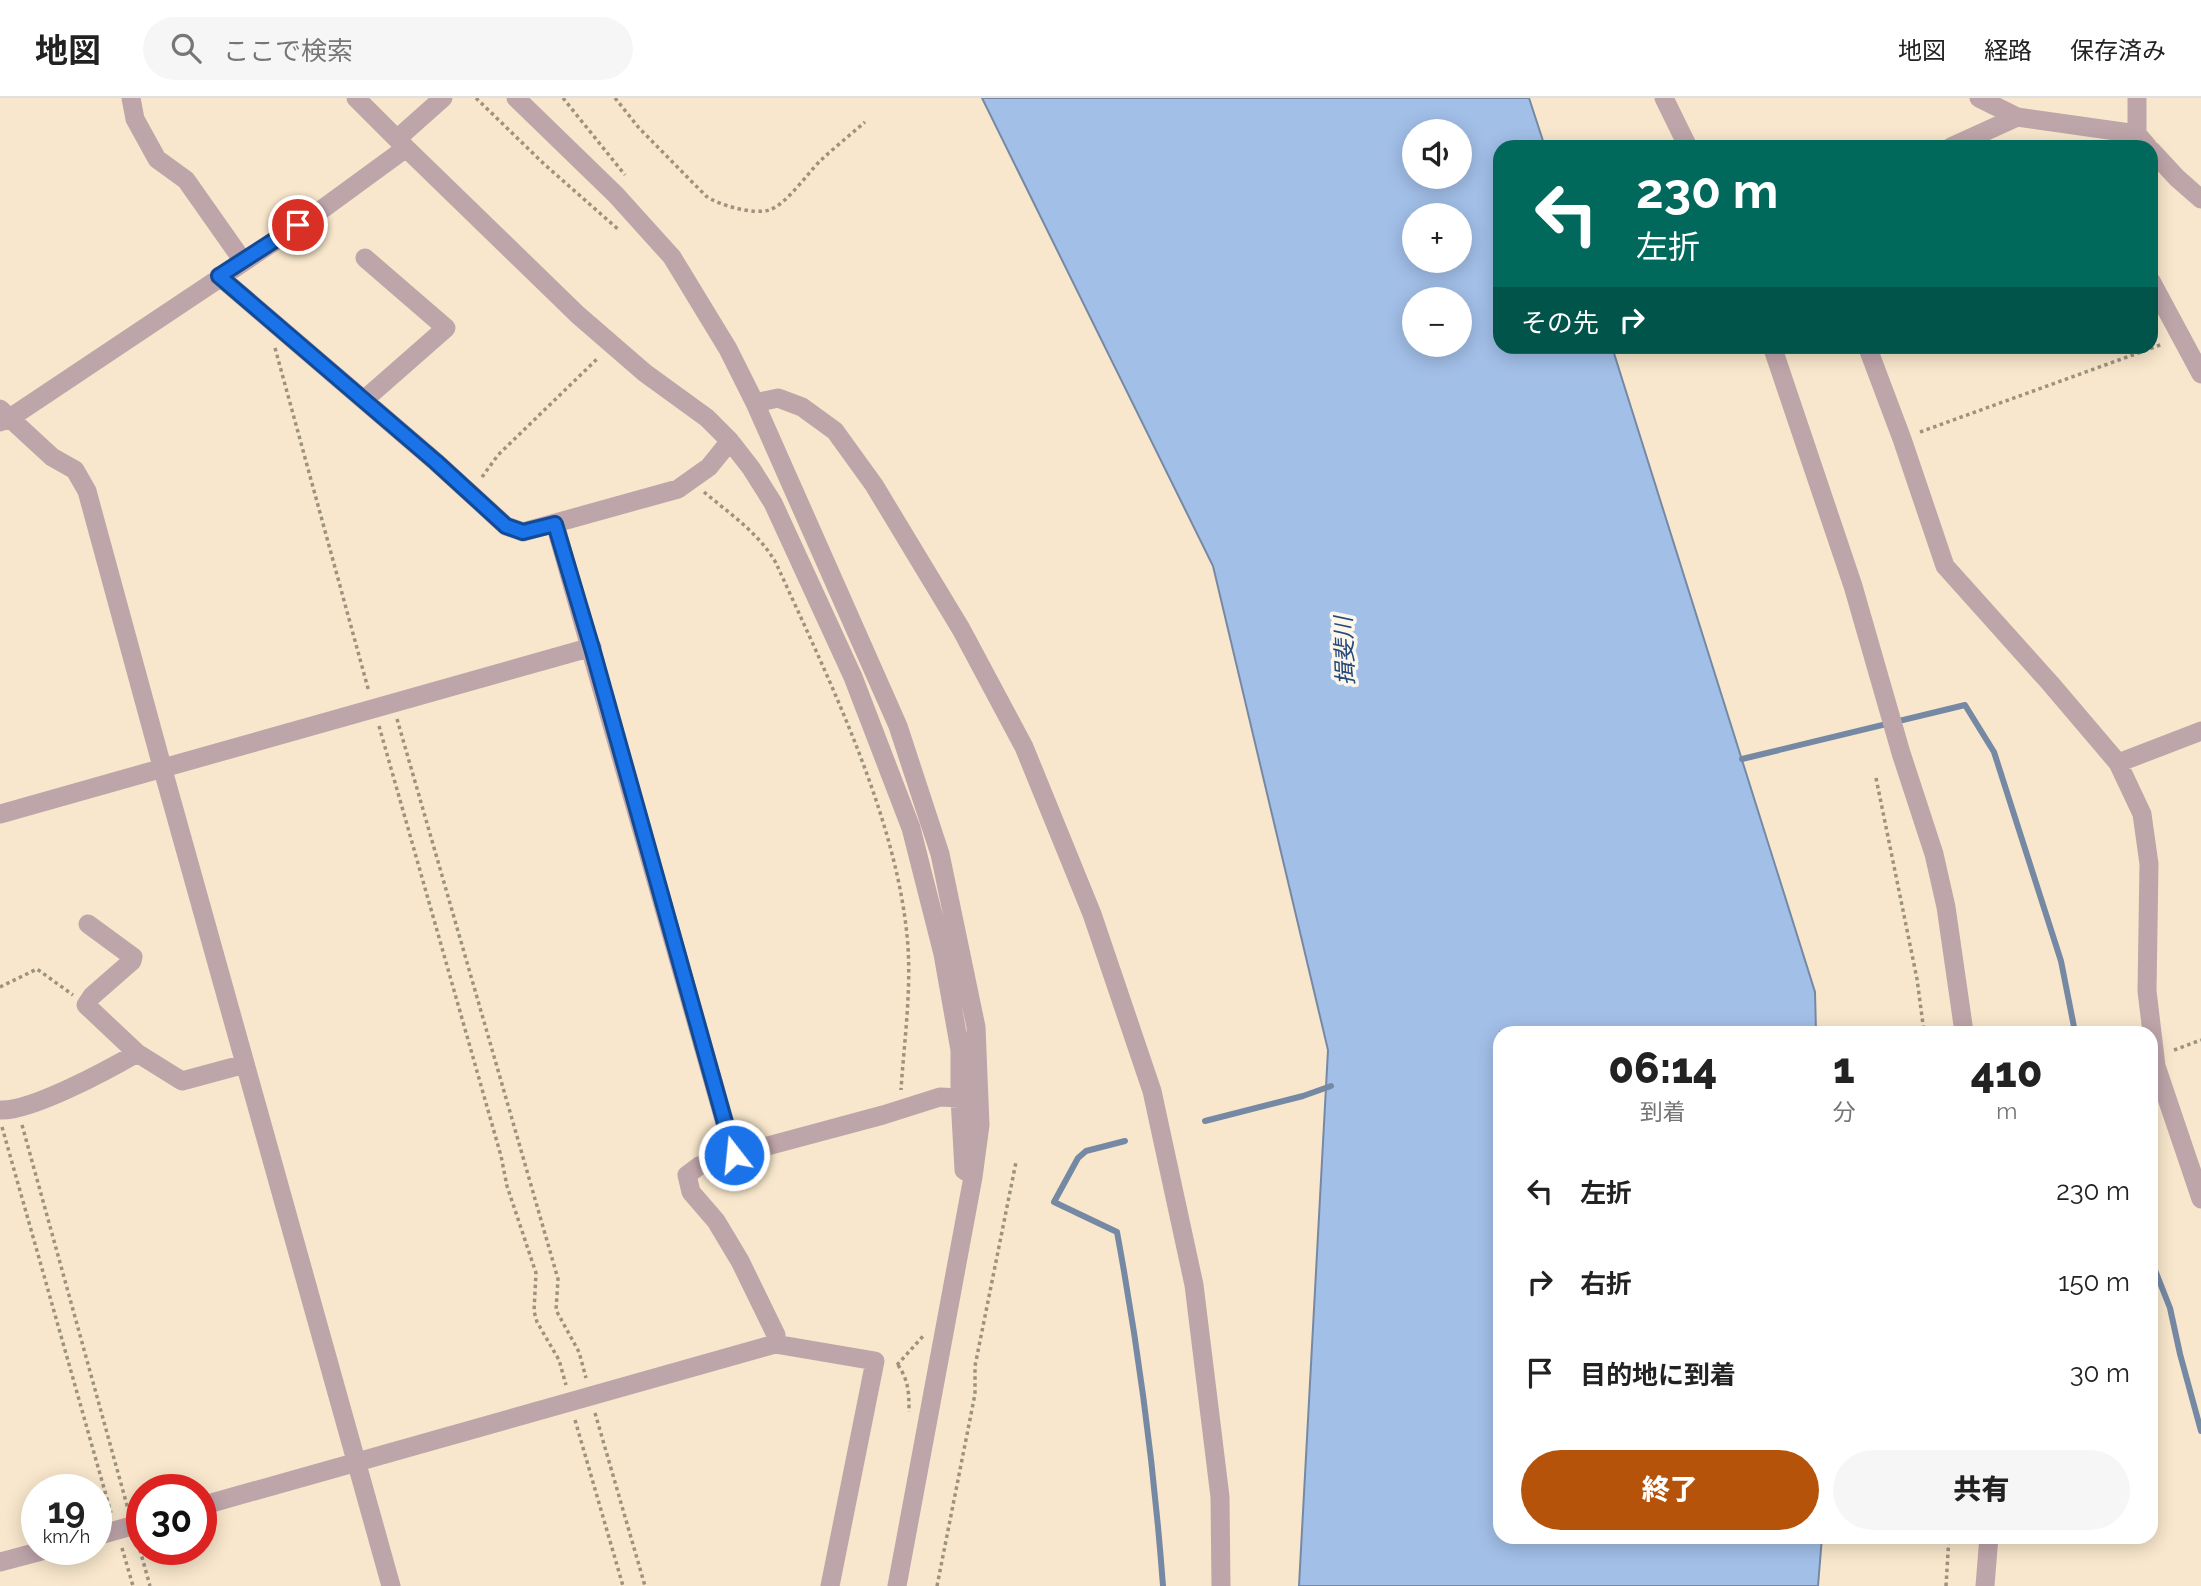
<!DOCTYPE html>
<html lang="ja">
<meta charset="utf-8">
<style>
:root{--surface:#fff;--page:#f6f6f6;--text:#222;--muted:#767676;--line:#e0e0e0;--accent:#b45309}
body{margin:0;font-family:Raleway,"Noto Sans JP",sans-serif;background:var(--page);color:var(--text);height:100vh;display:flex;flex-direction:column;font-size:26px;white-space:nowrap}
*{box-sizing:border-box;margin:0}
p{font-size:23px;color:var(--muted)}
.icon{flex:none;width:38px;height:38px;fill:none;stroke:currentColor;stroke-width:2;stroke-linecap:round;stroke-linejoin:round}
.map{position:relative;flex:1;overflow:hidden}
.panel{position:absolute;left:1493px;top:928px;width:665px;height:518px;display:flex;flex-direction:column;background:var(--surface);border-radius:21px;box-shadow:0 4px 18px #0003}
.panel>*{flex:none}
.banner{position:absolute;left:1493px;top:42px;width:665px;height:214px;border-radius:21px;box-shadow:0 4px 18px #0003;background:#00695c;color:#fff;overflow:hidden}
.fabs{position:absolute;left:1402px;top:21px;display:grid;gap:14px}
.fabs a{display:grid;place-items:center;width:70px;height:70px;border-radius:50%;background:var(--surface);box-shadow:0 4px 18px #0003;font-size:35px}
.speed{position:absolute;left:21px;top:1376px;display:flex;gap:14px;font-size:35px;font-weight:700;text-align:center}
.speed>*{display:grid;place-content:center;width:91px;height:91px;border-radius:50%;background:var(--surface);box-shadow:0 4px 18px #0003;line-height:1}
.speed small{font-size:18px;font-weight:400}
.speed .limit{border:10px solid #d22;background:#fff;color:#111}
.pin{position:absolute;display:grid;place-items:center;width:60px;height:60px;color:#fff;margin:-30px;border:4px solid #fff;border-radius:50%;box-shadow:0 2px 7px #0007}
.me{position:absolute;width:77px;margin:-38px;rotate:344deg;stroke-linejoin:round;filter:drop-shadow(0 0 5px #0008)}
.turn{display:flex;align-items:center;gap:24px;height:147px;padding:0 28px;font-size:32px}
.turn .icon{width:91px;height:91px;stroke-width:2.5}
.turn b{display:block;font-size:49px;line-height:60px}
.then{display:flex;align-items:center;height:66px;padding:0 28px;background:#0003;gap:14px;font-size:26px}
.eta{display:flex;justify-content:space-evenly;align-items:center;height:119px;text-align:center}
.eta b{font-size:42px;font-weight:800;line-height:49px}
.primary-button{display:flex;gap:14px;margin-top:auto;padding:14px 28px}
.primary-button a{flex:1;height:80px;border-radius:42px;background:var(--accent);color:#fff;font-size:28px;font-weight:800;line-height:80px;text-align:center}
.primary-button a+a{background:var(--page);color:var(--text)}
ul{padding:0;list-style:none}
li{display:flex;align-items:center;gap:21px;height:91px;padding:0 28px}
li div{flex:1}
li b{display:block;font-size:26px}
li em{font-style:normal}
header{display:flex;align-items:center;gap:42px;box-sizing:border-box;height:98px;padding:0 35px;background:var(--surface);border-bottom:2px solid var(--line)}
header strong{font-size:33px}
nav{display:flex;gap:38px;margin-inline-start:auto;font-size:24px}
.search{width:490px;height:63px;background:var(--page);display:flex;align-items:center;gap:18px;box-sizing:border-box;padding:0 24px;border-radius:38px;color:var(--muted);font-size:26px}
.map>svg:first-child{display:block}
</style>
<header>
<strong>地図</strong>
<div class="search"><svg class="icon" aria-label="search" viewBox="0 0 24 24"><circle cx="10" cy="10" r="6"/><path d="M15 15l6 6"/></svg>ここで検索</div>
<nav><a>地図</a><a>経路</a><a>保存済み</a></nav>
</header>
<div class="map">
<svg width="2201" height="1488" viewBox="0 0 2201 1488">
<rect width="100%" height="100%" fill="#f8e7cc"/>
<path fill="#a2bfe8" stroke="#7689a4" stroke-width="2" fill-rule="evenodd" d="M 982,0 L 1529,0 L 1545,49 L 1500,49 L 1500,248 L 1612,249 L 1815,894 L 1816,934 L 1500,934 L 1500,1438 L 1822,1439 L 1818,1488 L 1299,1488 L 1328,952 L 1213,468 ZM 1414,33 L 1460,33 L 1460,79 L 1414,79 ZM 1414,117 L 1460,117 L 1460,163 L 1414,163 ZM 1414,201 L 1460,201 L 1460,247 L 1414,247 Z"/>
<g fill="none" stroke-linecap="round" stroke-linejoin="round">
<path stroke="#7689a4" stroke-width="6" d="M 1742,661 L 1965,607 L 1994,654 L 2061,863 L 2075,934
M 1205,1023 L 1303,998 L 1331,988
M 1125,1043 L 1086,1053 L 1078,1060 L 1054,1104 L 1117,1134 C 1139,1253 1154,1368 1163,1488
M 2151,1162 L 2170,1210 L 2180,1256 L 2201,1333"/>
<path stroke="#9e927e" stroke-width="3.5" stroke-dasharray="3.5 3.5" stroke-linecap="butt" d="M 476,0 L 544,66 L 619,132
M 563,0 L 625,77
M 615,0 L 639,30 L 706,98 C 718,107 754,117 769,112 C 786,107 807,76 820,63 C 834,50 850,37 865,24
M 275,250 L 369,594
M 1920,334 L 2163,246
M 482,379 L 498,357 L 598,260
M 704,394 C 730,416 759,435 776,465 C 828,580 899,722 908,849 C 911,897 904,945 901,992
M 397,621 L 558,1181 L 556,1212 L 579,1254 L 586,1280
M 379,628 L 501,1058 L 507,1088 L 536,1175 L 534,1213 L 537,1224 L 559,1262 L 566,1287
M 1876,680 L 1917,881 L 1924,934
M 0,889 L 37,871 L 73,897
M 2174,952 L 2201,942
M 22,1027 L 128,1411
M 2,1029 L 111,1415
M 897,1267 L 925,1236
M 898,1267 C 909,1283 909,1296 909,1314
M 595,1315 L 645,1488
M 575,1322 L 623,1488
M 138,1445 L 150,1488
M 122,1450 L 133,1488
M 937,1488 L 975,1296 L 975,1268 L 1016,1064
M 1946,1488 L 1949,1438"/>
<path stroke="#bea5aa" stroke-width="19" d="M 131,0 L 135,21 L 157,61 L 186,82 L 243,163
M 516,0 L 616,97 L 672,159 L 728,251 L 755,305 L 898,628 L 940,756 L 976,929 L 980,1027 L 973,1079 L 897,1488
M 1664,0 L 1688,49
M 1979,0 L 2017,19 L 2137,36 L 2148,49
M 2137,36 L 2137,0
M 398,40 L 443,0
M 1951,49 L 2017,19
M 406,50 L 578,217 L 645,275 L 707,320 L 730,343 L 751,370 L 773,405 L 853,579 L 911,730 L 943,856 L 960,952 L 960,1000
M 2151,52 L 2177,80 L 2201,101
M 219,178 L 436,364 L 506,428 L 523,434 L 678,391 L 709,369 L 730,343
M 2151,183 L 2201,276
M 1772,248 L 1853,488 L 1901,655 L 1934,756 L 1946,809 L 1964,934
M 1867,248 L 1902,341 L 1945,468 L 2050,585 L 2118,665 L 2142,716 L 2149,766 L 2147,893 L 2156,968 L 2201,1101
M 364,302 L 446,230 L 365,160
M 755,305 L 778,300 L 802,309 L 835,333 L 874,387 L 961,531 L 1024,649 L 1092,816 L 1152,993 L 1194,1187 L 1220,1399 L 1221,1488
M 0,311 L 52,359 L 75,372 L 87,393 L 163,672 L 391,1488
M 0,324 L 10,320 L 317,115 L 406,50 L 356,0
M 555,426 L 734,1057
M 2118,665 L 2201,633
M 0,716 L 592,549
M 88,826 L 133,859 L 132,863 L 92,898 L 86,907 L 137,955
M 0,1012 C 30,1014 108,972 137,955 L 182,983 L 245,966
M 775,1246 L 776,1237 L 740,1163 L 716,1123 L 691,1094 L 687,1077 L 699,1068 L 734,1057 L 883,1017 L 940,999 L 960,1000 L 964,1072 L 970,1076
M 201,1408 L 775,1246 L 875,1263 L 830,1488
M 96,1438 L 142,1425
M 0,1464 L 49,1451
M 1985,1488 L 1989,1438"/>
</g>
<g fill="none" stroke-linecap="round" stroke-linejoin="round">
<g stroke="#114b97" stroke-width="18">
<path id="route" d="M 298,127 L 219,178 L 436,364 L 506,428 L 523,434 L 555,426 L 592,550 L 734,1057"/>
</g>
<use href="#route" stroke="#1a73e8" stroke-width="12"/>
</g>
<g text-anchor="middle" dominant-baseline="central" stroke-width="7" stroke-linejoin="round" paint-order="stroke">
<g font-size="23" font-style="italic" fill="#254a7d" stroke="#fdf6eb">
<text transform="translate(1344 553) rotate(-92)">揖斐川</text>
</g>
</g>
</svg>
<div class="fabs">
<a><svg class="icon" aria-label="sound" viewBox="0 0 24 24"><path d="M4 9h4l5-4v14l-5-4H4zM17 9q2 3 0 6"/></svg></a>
<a>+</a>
<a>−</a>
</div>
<div class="speed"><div>19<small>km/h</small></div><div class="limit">30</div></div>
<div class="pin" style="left:298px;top:127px;background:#d93025"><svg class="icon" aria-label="arrive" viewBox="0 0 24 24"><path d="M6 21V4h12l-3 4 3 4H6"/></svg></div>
<svg class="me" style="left:734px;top:1057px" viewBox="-20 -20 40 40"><circle r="17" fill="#1a73e8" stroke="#fff" stroke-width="3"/><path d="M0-11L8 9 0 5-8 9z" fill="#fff"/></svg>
<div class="banner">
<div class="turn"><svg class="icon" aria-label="left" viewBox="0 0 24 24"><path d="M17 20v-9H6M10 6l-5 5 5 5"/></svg><div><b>230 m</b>左折</div></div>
<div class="then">その先<svg class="icon" aria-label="right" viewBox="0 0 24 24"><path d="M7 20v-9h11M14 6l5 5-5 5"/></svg></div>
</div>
<section class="panel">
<div class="eta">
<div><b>06:14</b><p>到着</p></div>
<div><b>1</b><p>分</p></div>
<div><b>410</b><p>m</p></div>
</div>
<ul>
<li><svg class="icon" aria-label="left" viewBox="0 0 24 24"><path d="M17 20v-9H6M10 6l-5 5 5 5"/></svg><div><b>左折</b></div><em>230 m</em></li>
<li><svg class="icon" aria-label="right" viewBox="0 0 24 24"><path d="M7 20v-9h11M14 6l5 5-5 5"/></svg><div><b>右折</b></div><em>150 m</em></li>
<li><svg class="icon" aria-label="arrive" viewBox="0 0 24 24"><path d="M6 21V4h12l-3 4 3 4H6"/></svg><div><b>目的地に到着</b></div><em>30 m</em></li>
</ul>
<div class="primary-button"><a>終了</a><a>共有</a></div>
</section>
</div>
